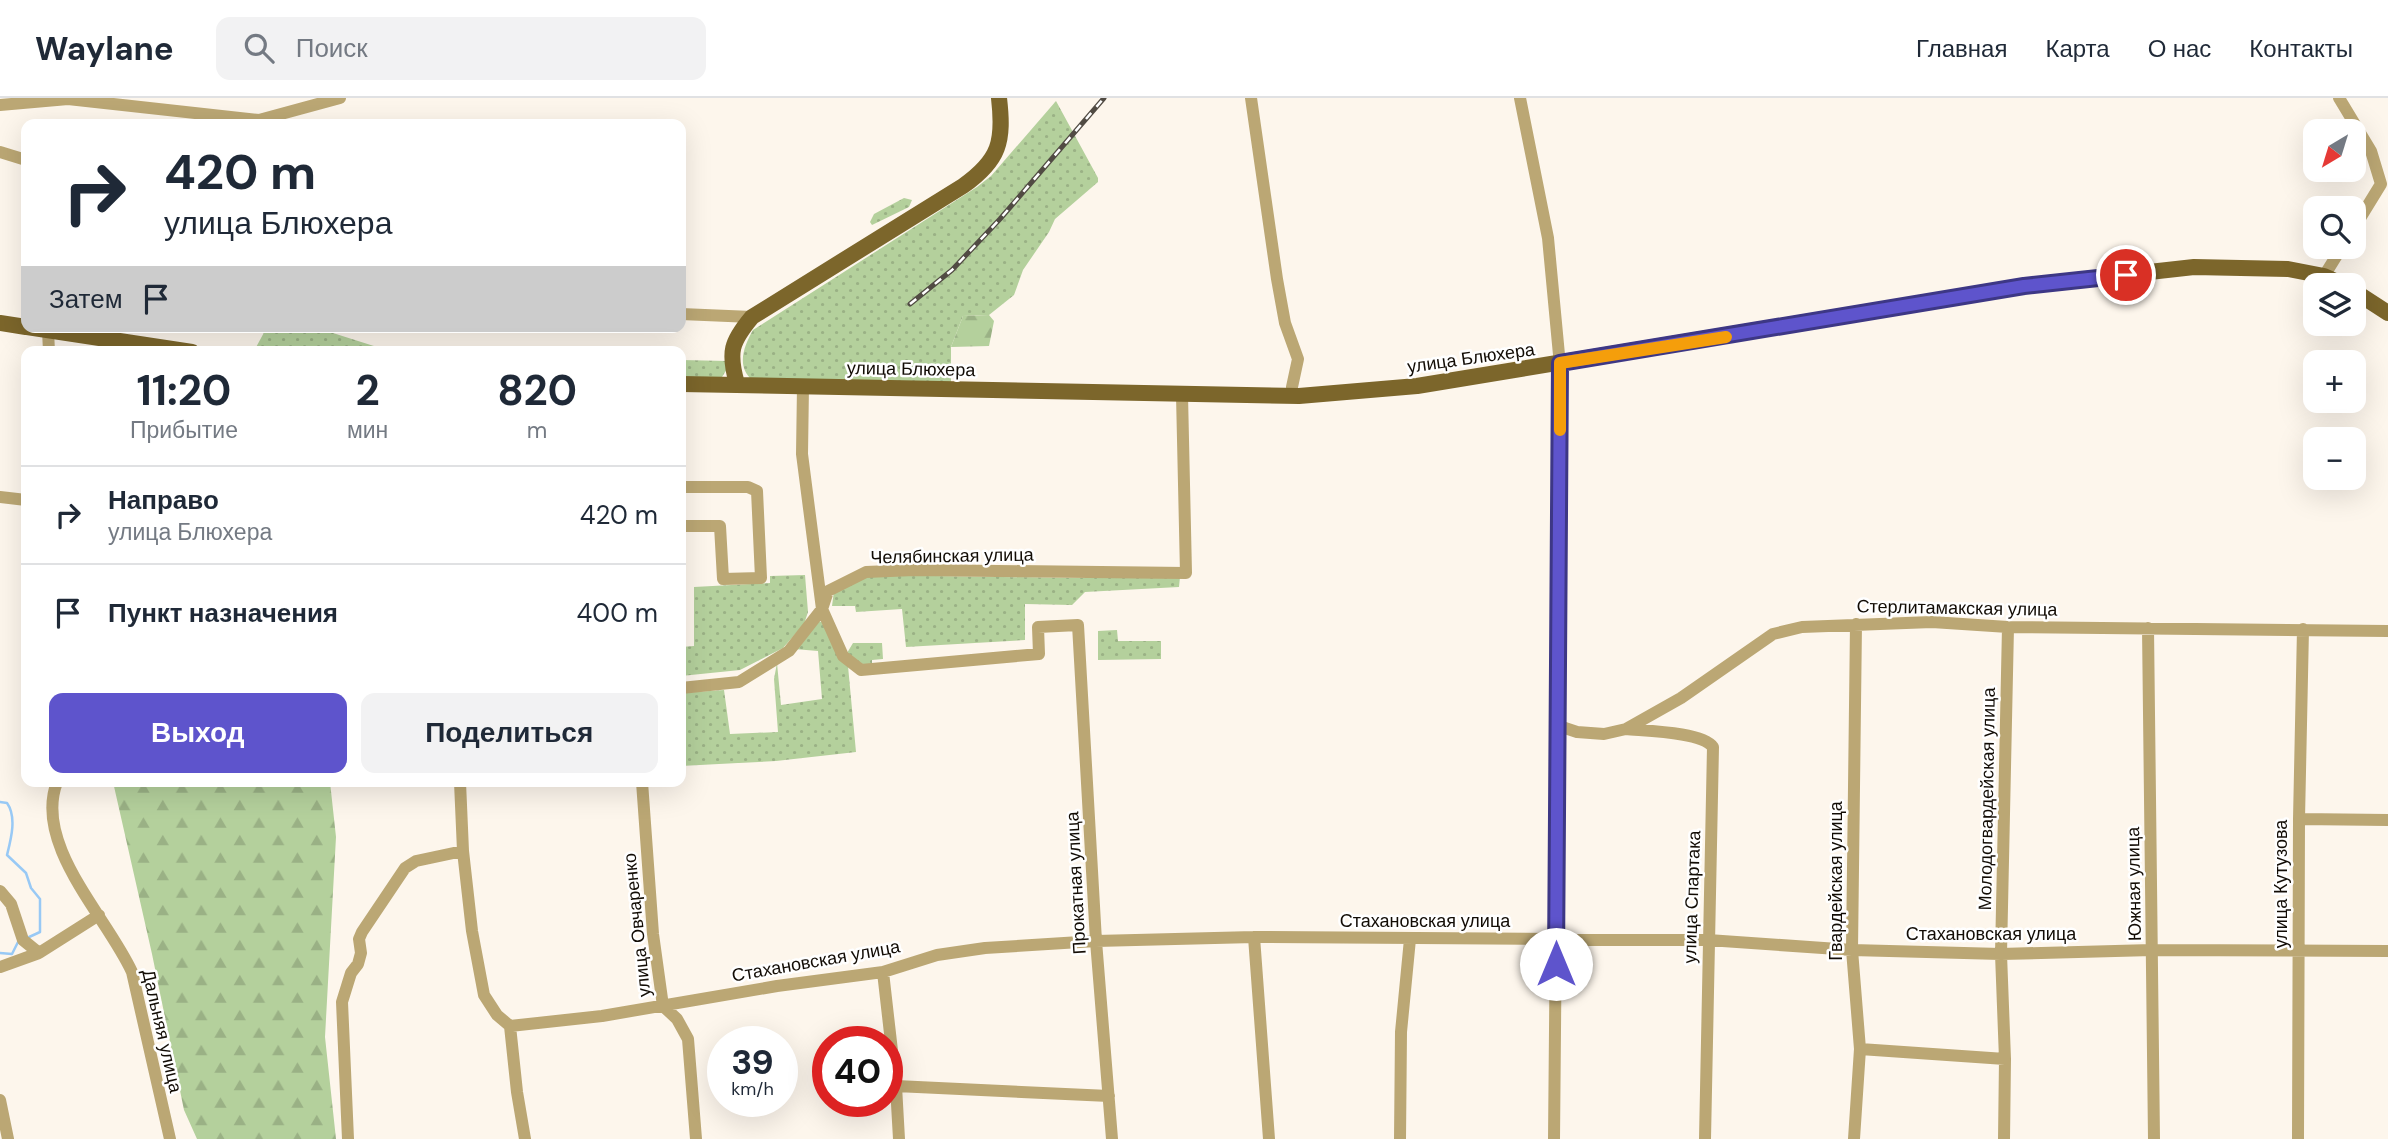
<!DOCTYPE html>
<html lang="ru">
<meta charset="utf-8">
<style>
:root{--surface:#fff;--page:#f2f2f3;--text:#1f2937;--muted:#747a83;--line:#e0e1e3;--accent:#5e54cc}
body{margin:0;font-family:"DM Sans",sans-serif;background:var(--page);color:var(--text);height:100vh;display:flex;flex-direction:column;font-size:26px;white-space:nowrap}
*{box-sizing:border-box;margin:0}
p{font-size:23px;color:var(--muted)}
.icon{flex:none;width:38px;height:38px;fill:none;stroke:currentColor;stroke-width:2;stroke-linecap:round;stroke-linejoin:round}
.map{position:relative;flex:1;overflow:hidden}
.details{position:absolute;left:21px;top:248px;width:665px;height:441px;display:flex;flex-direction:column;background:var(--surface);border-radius:14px;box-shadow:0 7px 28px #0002}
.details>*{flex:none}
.top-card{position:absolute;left:21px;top:21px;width:665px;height:214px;border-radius:14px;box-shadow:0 7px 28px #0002;background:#fff;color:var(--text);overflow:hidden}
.needle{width:46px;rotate:218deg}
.buttons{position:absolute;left:2303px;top:21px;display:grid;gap:14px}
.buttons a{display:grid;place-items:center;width:63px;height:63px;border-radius:14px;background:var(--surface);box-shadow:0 7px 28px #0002;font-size:35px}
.speed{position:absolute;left:707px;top:928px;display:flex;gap:14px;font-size:35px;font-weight:700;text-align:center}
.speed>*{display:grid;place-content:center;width:91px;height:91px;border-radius:50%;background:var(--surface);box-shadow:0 7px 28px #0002;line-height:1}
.speed small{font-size:18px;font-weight:400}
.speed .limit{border:10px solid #d22;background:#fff;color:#111}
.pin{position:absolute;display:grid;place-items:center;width:60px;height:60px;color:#fff;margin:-30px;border:4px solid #fff;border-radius:50%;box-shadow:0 2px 7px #0007}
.me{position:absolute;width:77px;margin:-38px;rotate:0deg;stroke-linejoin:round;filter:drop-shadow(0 0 5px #0008)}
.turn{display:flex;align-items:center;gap:24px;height:147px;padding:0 28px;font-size:32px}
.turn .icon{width:91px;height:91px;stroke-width:2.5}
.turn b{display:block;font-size:49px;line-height:60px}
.then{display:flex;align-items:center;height:66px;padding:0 28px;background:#0003;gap:14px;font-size:26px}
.eta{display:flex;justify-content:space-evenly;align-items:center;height:119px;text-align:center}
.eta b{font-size:42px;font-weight:700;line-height:49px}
.primary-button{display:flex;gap:14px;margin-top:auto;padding:14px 28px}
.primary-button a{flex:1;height:80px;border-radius:14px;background:var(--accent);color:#fff;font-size:28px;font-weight:700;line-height:80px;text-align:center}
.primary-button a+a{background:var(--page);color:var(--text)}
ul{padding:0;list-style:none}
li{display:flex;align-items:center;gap:21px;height:98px;padding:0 28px;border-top:2px solid var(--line)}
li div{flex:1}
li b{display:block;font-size:26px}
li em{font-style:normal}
header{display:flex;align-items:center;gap:42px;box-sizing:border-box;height:98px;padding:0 35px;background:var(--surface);border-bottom:2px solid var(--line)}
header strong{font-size:33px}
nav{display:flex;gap:38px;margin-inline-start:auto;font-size:24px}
.search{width:490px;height:63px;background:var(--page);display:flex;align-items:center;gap:18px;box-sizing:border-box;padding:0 24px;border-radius:14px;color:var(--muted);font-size:26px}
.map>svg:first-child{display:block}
</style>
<header>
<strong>Waylane</strong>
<div class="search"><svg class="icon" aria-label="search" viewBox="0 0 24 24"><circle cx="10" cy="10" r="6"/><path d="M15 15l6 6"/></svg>Поиск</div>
<nav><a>Главная</a><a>Карта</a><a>О нас</a><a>Контакты</a></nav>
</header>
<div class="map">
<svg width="2388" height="1041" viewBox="0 0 2388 1041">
<defs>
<pattern id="grass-dots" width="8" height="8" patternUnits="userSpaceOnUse" patternTransform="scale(1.75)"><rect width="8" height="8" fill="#b4d09c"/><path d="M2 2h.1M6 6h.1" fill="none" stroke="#9ab185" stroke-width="1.8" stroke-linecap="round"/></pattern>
<pattern id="forest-firs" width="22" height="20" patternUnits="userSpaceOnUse" patternTransform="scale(1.75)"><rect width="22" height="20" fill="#b4d09c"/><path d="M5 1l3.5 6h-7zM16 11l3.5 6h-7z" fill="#9ab185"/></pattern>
</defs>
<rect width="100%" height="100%" fill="#fdf6ec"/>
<path fill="url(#grass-dots)" d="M 1056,3 L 1098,80 L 1098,84 L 1055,121 L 1049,134 L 1023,172 L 1014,197 L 989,217 L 963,218 L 951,249 L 951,284 L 752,282 C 736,268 744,248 753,232 L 977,89 L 991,78 Z
M 904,100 L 912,102 L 909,109 L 872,127 L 870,124 L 874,116 Z
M 267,229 L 314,229 L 377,249 L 435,254 L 254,253 Z
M 681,262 L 727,263 L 727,271 L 722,279 L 681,280 Z
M 805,477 L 808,514 L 804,526 L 783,550 L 740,572 L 681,578 L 681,549 L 694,548 L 694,489 L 770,485 L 770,478 Z
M 869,477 L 1079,480 L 1180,479 L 1179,489 L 1085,494 L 1072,507 L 1025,506 L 1025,542 L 906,549 L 902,511 L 856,514 L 855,508 L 832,508 L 834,493 Z
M 817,523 L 822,524 L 848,568 L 856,654 L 776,663 L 681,668 L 681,595 L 724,592 L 730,636 L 778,634 L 774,581 L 777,565 L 781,607 L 822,601 L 818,553 L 794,551 Z
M 1117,532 L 1118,543 L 1161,543 L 1161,561 L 1098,562 L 1098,533 Z
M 853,545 L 882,545 L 883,561 L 872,562 L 872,568 C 862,568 854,561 847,555 Z"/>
<path fill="url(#forest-firs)" d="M 989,217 L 994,223 L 989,248 L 951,249 L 963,218 Z
M 113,684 L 330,684 L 336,739 L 325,939 L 336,1041 L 197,1041 L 184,1012 L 152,856 Z"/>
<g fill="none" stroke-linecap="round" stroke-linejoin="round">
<path stroke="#98c9f5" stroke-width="2.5" d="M 0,704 L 7,705 C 17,719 11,741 7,757 L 26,775 L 31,790 L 40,801 L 40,834 L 27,840
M 0,855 L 12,856 L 18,844"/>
<path stroke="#bba774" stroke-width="12" d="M 1251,0 L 1277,181 L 1285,225 L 1298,261 L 1292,289 L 1293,298
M 1520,0 L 1548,140 L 1561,278 L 1554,1041
M 2339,0 L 2371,53 L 2381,86 L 2354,130
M 0,7 L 68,1 L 259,22 L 340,0
M 0,54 L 26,62
M 2324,178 L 2342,149
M 681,216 L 752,219
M 48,232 L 49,254
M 803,288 L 802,356 L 822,511 L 843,558 L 861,572 L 1039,556 L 1038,529 L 1078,527 L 1096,843 L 1112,1041
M 681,389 L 748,389 L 757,393 L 761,480 L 723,481 L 720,428 L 681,428
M 0,399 L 26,402
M 2148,530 L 2154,1041
M 681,590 L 739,584 L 789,553 L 822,511 L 828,493 L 866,474 L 914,472 L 1186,475 L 1182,297
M 1556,627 L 1577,634 L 1604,636 L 1626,631 L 1681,600 L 1773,536 L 1802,529 L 1932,524 L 2008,529 L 2388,533
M 1626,631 C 1646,633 1702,634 1713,649 L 1705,1041
M 57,684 C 33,747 107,819 132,874 L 170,1041
M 460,684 L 463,753 L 472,833 L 484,897 L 497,917 L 510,928 L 517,994 L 525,1041
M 642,684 L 653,836 L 663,908 L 677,921 L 688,941 L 696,1041
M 2299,721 L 2388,722
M 0,793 L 11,806 L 23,842 L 39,855
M 1254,839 L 1269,1041
M 0,869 L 39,855 L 99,817
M 883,874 L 896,988 L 899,1041
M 510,928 L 602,918 L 777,888 L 883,874 L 937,857 L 985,850 L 1096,843 L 1254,839 L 1708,842 L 1852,852 L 2001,856 L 2152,852 L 2388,853
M 1860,951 L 2005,961
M 896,988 L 1109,998
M 0,1002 L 8,1041
M 348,1041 L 342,904 L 351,875 L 358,866 L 361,855 L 359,841 L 362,834 L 405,770 L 416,763 L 463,753
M 1400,1041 L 1401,934 L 1410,841
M 1854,1041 L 1860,951 L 1852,852 L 1856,526
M 2004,1041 L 2005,961 L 2001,856 L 2008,529
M 2298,1041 L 2299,721 L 2303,531"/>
<path stroke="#7c662b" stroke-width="16" d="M 2354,193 L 2388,215
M 0,225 L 26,229
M 27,229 L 192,254
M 681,286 L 1299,298 L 1417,288 L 2024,188 L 2194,169 L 2288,171 L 2324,178 L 2344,187
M 737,286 C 728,254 731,244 752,219 L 963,88 C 1000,62 1004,43 999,0"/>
<g stroke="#514b43" stroke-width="5">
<path id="rail" d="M 910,206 L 952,172 L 1000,121 L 1104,0"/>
</g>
<use href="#rail" stroke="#fff" stroke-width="2.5" stroke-dasharray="8" stroke-linecap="butt"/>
</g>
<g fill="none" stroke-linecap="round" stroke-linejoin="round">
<g stroke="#3d3785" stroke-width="18">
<path id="route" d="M 1556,866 L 1560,265 L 2024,188 L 2126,177"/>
</g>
<use href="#route" stroke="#5e54cc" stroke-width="12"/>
<path stroke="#f59e0b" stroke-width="12" d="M 1560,332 L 1560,265 L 1726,239"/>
</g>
<g text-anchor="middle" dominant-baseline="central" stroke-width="5" stroke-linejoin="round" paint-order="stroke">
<g font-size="18" fill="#120c05" stroke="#fff">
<text transform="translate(1471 260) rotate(-8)">улица Блюхера</text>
<text transform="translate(911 271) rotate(1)">улица Блюхера</text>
<text transform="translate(952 458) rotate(-1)">Челябинская улица</text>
<text transform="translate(1957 510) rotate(1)">Стерлитамакская улица</text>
<text transform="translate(1987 701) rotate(-89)">Молодогвардейская улица</text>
<text transform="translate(1836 783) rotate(-90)">Гвардейская улица</text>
<text transform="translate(1076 785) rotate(-93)">Прокатная улица</text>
<text transform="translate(2134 786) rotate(-91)">Южная улица</text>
<text transform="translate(2281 786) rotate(-90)">улица Кутузова</text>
<text transform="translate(1692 799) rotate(-88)">улица Спартака</text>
<text x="1425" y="823">Стахановская улица</text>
<text transform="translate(637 827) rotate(-96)">улица Овчаренко</text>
<text x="1991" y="836">Стахановская улица</text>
<text transform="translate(816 863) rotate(-10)">Стахановская улица</text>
<text transform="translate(162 933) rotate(77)">Дальняя улица</text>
</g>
</g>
</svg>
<div class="buttons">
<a><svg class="needle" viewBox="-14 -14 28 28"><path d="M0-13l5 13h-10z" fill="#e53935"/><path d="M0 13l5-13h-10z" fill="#747a83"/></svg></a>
<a><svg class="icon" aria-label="search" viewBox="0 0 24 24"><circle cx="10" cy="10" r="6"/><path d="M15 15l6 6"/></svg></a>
<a><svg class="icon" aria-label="layers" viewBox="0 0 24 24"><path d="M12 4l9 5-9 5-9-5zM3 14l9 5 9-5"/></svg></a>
<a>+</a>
<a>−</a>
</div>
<div class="speed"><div>39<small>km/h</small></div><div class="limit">40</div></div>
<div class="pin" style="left:2126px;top:177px;background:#d93025"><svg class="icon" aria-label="arrive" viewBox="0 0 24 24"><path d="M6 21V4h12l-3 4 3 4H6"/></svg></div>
<svg class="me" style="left:1556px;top:866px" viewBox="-20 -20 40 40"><circle r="19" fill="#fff"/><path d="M0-13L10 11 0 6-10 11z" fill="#5e54cc"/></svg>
<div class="top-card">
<div class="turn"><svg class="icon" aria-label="right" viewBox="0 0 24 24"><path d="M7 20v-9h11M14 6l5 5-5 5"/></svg><div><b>420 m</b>улица Блюхера</div></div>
<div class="then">Затем<svg class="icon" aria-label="arrive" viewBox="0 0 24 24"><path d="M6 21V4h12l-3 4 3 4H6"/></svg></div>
</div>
<section class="details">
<div class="eta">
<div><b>11:20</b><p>Прибытие</p></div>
<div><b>2</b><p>мин</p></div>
<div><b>820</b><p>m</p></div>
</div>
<ul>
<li><svg class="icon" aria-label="right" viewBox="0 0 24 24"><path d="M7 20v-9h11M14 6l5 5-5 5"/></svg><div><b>Направо</b><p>улица Блюхера</p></div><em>420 m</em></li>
<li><svg class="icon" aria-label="arrive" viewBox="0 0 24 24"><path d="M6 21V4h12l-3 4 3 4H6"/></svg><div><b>Пункт назначения</b></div><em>400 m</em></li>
</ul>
<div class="primary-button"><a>Выход</a><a>Поделиться</a></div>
</section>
</div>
